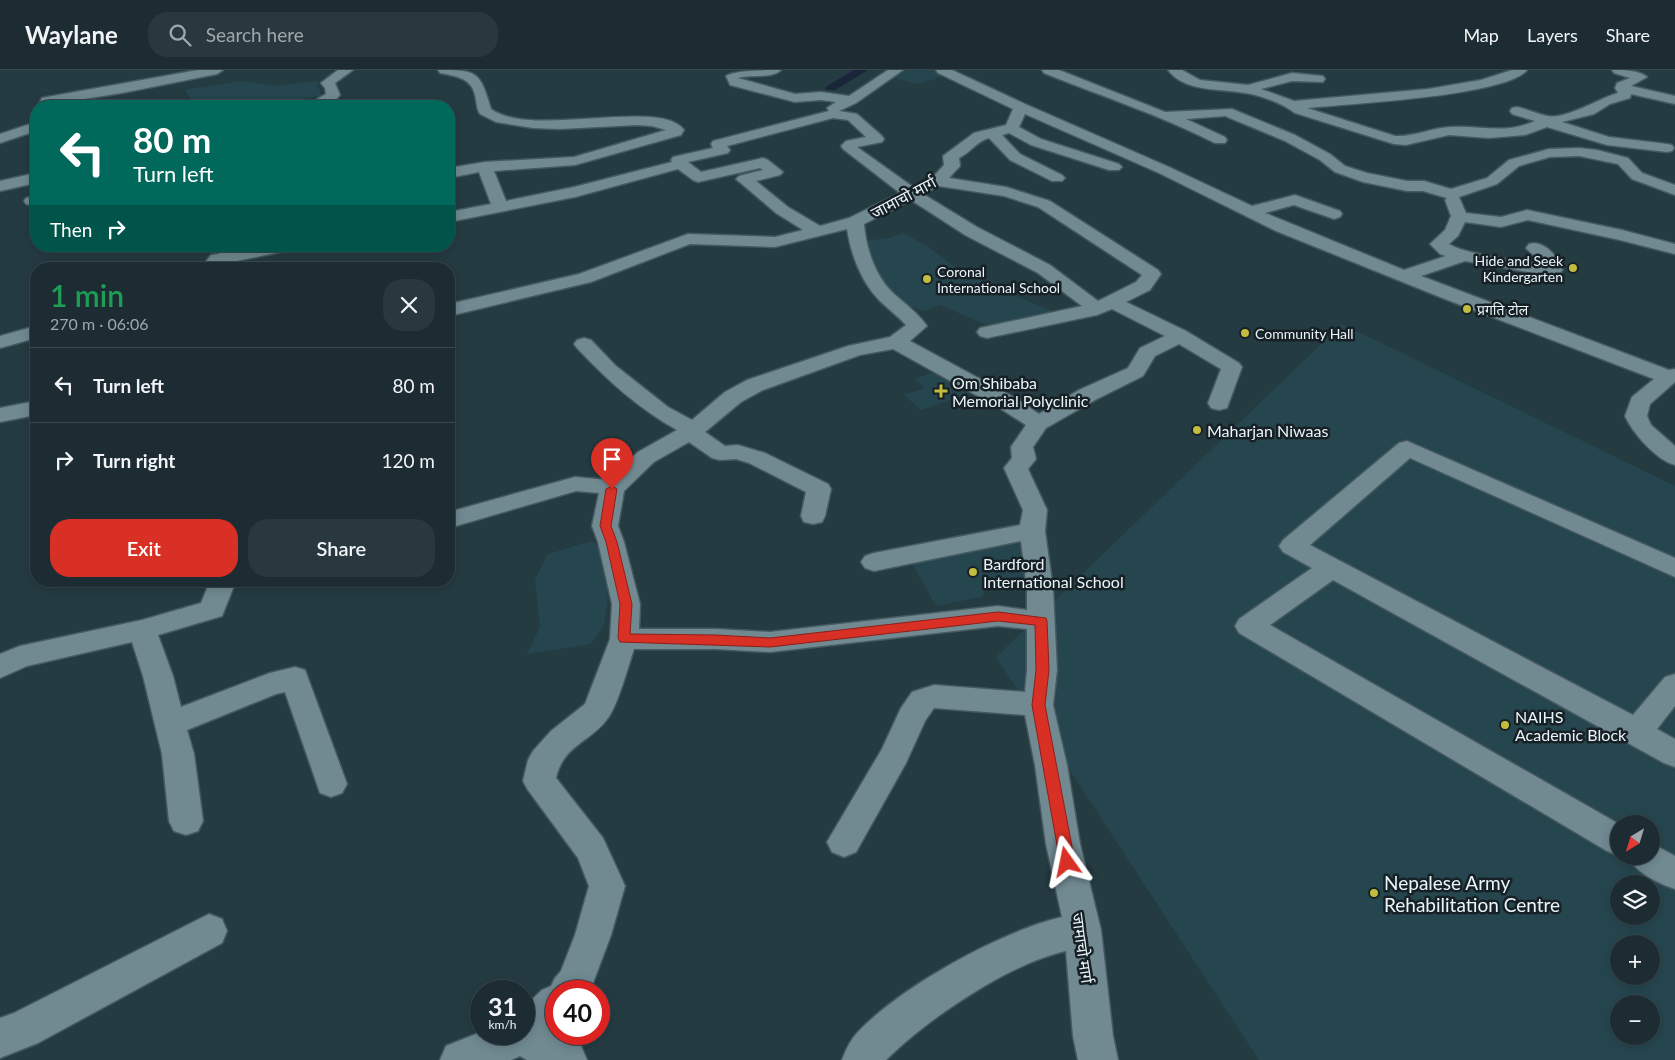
<!DOCTYPE html>
<meta charset="utf-8">
<style>
:root{--surface:#1c2c32;--page:#29383e;--text:#f1f3f6;--muted:#a0a7ac;--line:#3a484d;--accent:#d93025}
body{margin:0;font-family:Lato,"Noto Sans Devanagari",sans-serif;background:var(--page);color:var(--text);height:100vh;display:flex;flex-direction:column;font-size:19px;white-space:nowrap}
*{box-sizing:border-box;margin:0}
p{font-size:16px;color:var(--muted)}
.icon{flex:none;width:28px;height:28px;fill:none;stroke:currentColor;stroke-width:2;stroke-linecap:round;stroke-linejoin:round}
.map{position:relative;flex:1;overflow:hidden}
.panel{position:absolute;left:30px;top:192px;width:425px;height:325px;display:flex;flex-direction:column;background:var(--surface);border-radius:20px;box-shadow:0 2px 12px #0003,0 0 0 1px var(--line)}
.panel>*{flex:none}
.guide{position:absolute;left:30px;top:30px;width:425px;height:152px;border-radius:20px;box-shadow:0 2px 12px #0003,0 0 0 1px var(--line);background:#00695c;color:#fff;overflow:hidden}
.needle{width:32px;rotate:218deg}
.buttons{position:absolute;left:1610px;top:745px;display:grid;gap:10px}
.buttons a{display:grid;place-items:center;width:50px;height:50px;border-radius:50%;background:var(--surface);box-shadow:0 2px 12px #0003,0 0 0 1px var(--line);font-size:25px}
.speed{position:absolute;left:470px;top:910px;display:flex;gap:10px;font-size:25px;font-weight:700;text-align:center}
.speed>*{display:grid;place-content:center;width:65px;height:65px;border-radius:50%;background:var(--surface);box-shadow:0 2px 12px #0003,0 0 0 1px var(--line);line-height:1}
.speed small{font-size:12px;font-weight:400}
.speed .limit{border:8px solid #d22;background:#fff;color:#111}
.pin{position:absolute;display:grid;place-items:center;width:42px;height:42px;color:#fff;margin:-51px -21px;border-radius:50% 50% 50% 0;rotate:-45deg;box-shadow:0 0 5px #0007}
.pin .icon{rotate:45deg}
.me{position:absolute;width:55px;margin:-28px;rotate:348deg;stroke-linejoin:round;filter:drop-shadow(0 0 4px #0008)}
.turn{display:flex;align-items:center;gap:18px;height:105px;padding:0 20px;font-size:22px}
.turn .icon{width:65px;height:65px;stroke-width:2.5}
.turn b{display:block;font-size:35px;line-height:42px}
.then{display:flex;align-items:center;height:48px;padding:0 20px;background:#0003;gap:10px;font-size:19px}
.round{display:grid;place-items:center;flex:none;width:52px;height:52px;border-radius:20px;background:var(--page)}
.overview{display:flex;align-items:center;justify-content:space-between;height:85px;padding:0 20px}
h1{font-size:30px;font-weight:600;line-height:38px;color:#1e9e55}
.cta{display:flex;gap:10px;margin-top:auto;padding:10px 20px}
.cta a{flex:1;height:58px;border-radius:20px;background:var(--accent);color:#fff;font-size:20px;font-weight:600;line-height:58px;text-align:center}
.cta a+a{background:var(--page);color:var(--text)}
ul{padding:0;list-style:none}
li{display:flex;align-items:center;gap:15px;height:75px;padding:0 20px;border-top:1px solid var(--line)}
li div{flex:1}
li b{display:block;font-size:19px}
li em{font-style:normal}
header{display:flex;align-items:center;gap:30px;box-sizing:border-box;height:70px;padding:0 25px;background:var(--surface);border-bottom:1px solid var(--line)}
header strong{font-size:24px}
nav{display:flex;gap:28px;margin-inline-start:auto;font-size:18px}
.search{width:350px;height:45px;background:var(--page);display:flex;align-items:center;gap:12px;box-sizing:border-box;padding:0 18px;border-radius:20px;color:var(--muted);font-size:19px}
.map>svg:first-child{display:block}
</style>
<header>
<strong>Waylane</strong>
<div class="search"><svg class="icon" aria-label="search" viewBox="0 0 24 24"><circle cx="10" cy="10" r="6"/><path d="M15 15l6 6"/></svg>Search here</div>
<nav><a>Map</a><a>Layers</a><a>Share</a></nav>
</header>
<div class="map">
<svg width="1675" height="990" viewBox="0 0 1675 990">
<rect width="100%" height="100%" fill="#253b42"/>
<path fill="#26464f" fill-rule="evenodd" d="M 906,0 L 939,0 L 950,4 L 918,14 L 890,7 Z
M 242,11 L 275,16 L 317,11 L 321,26 L 292,31 L 252,33 L 235,36 L 195,36 L 185,20 Z
M 904,163 L 928,177 L 955,197 L 1001,220 L 1062,245 L 1001,255 L 984,254 L 940,235 L 925,241 L 899,233 L 880,222 L 864,171 L 889,168 Z
M 1342,254 L 1675,416 L 1675,990 L 1259,990 L 996,587 ZM 1619,754 L 1651,754 L 1651,786 L 1619,786 ZM 1619,814 L 1651,814 L 1651,846 L 1619,846 ZM 1619,874 L 1651,874 L 1651,906 L 1619,906 ZM 1619,934 L 1651,934 L 1651,966 L 1619,966 Z
M 939,300 L 969,323 L 921,340 L 904,325 L 925,318 L 914,309 Z
M 1020,469 L 1031,508 L 985,521 L 981,527 L 936,536 L 913,495 L 966,479 Z
M 592,471 L 606,479 L 609,499 L 607,535 L 604,554 L 591,574 L 527,584 L 540,557 L 535,509 L 548,484 Z"/>
<g fill="none" stroke-linecap="round" stroke-linejoin="round">
<path fill="#1b253a" fill-rule="evenodd" d="M 854,0 L 868,0 L 835,20 L 827,20 L 825,18 L 827,16 Z"/>
<g stroke="#45595f" stroke-width="3">
<path id="minor" d="M 198,0 L 223,0 L 217,4 L 122,23 L 52,34 L 52,36 L 38,36 L 42,28 L 47,27 Z
M 338,0 L 353,0 L 335,13 L 340,25 C 332,35 326,36 314,36 L 317,29 L 326,24 L 325,18 L 321,13 Z
M 438,0 C 477,0 480,1 491,39 C 531,69 660,27 684,60 L 681,65 L 575,95 L 494,101 L 506,131 L 574,117 L 672,92 L 671,90 L 673,87 L 713,78 L 711,74 L 713,71 L 829,41 L 827,38 L 836,32 L 821,30 L 795,32 L 730,15 L 726,6 C 735,0 768,0 781,0 C 772,9 751,4 738,8 L 795,24 L 821,22 L 849,26 L 888,0 L 903,0 L 856,33 L 839,41 L 857,44 L 882,66 L 884,69 L 882,72 L 857,77 L 913,117 L 932,108 L 944,95 L 943,86 L 974,63 L 1006,55 L 1013,39 L 938,3 L 936,0 L 952,0 L 1025,34 L 1169,97 L 1252,136 L 1295,125 L 1340,141 L 1342,144 L 1340,147 L 1334,149 L 1294,135 L 1265,143 L 1404,200 L 1446,186 L 1440,184 L 1430,174 L 1445,160 L 1451,146 L 1445,130 L 1447,128 L 1423,121 L 1407,121 L 1363,112 L 1335,102 L 1320,90 L 1285,71 L 1225,46 L 1186,49 L 1225,67 L 1227,70 L 1225,73 L 1215,73 C 1160,45 1101,26 1044,3 L 1042,0 L 1059,0 L 1165,42 L 1232,39 L 1295,65 L 1330,84 L 1345,96 L 1367,103 L 1407,111 L 1424,111 L 1451,119 L 1487,108 L 1509,90 L 1549,79 L 1579,78 L 1597,80 L 1628,88 L 1642,103 L 1675,115 L 1675,125 L 1632,109 L 1618,94 L 1579,86 L 1550,87 L 1519,96 L 1497,114 L 1459,127 L 1466,143 L 1501,147 L 1527,140 L 1622,160 L 1675,174 L 1675,184 L 1620,170 L 1528,150 L 1501,157 L 1465,152 L 1458,166 L 1449,174 C 1461,183 1526,193 1542,194 L 1526,178 L 1529,174 C 1544,170 1557,186 1563,199 L 1560,203 L 1539,204 L 1465,191 L 1421,206 L 1669,300 L 1675,299 L 1675,312 L 1650,334 L 1647,346 L 1651,355 L 1675,376 L 1675,395 C 1656,390 1633,363 1625,346 L 1632,327 L 1654,309 L 1445,229 L 1276,161 L 1159,103 L 1025,44 L 1019,57 L 1041,69 L 1119,94 L 1122,97 L 1119,100 L 1109,100 L 1031,75 L 1009,63 L 1002,65 L 1020,84 L 1062,105 L 1065,108 L 1062,111 L 1052,111 L 1010,90 L 989,68 C 977,71 970,83 959,88 L 960,96 L 949,108 L 1006,117 L 1050,131 L 1158,200 L 1161,204 L 1150,220 L 1126,232 L 1186,261 L 1239,293 L 1242,297 L 1227,338 L 1219,340 L 1211,338 L 1208,333 L 1221,299 L 1179,274 L 1155,286 L 1143,306 L 1095,330 L 1046,358 L 1033,377 L 1036,389 L 1028,399 L 1047,440 L 1045,461 L 1053,519 L 1057,600 L 1053,635 L 1067,695 L 1080,774 L 1101,860 L 1113,966 L 1118,990 L 1078,990 L 1073,966 L 1066,881 C 1010,893 927,949 886,990 L 842,990 C 846,979 851,969 859,961 C 902,916 1002,861 1062,847 L 1046,774 L 1035,695 L 1025,645 L 934,638 L 925,651 L 906,693 L 856,782 L 844,787 L 832,782 L 827,772 L 882,679 L 901,638 L 912,622 L 934,615 L 1025,622 L 1027,600 L 1027,559 L 998,556 L 770,582 L 716,579 L 634,579 C 628,597 618,635 608,648 C 591,672 563,675 556,708 L 603,768 L 625,816 L 611,865 L 590,921 L 556,921 L 556,960 L 554,962 L 581,976 L 587,990 L 527,990 L 520,986 L 511,990 L 440,990 L 446,976 L 481,962 L 481,964 L 524,964 L 524,937 L 542,920 L 551,916 L 555,908 L 561,901 L 575,865 L 589,816 L 578,788 L 528,720 L 523,711 L 528,690 L 533,681 L 551,661 L 585,634 L 610,569 L 612,534 L 598,472 L 592,456 L 599,423 L 576,421 L 449,458 L 449,442 L 575,407 L 608,410 L 638,382 L 677,360 C 639,339 607,310 577,278 L 574,274 L 577,270 L 584,268 L 591,270 L 616,296 L 668,337 L 692,350 L 725,322 L 747,310 L 848,276 L 890,267 L 906,255 C 898,246 888,239 880,231 C 861,212 851,184 847,159 L 775,177 L 690,174 L 591,212 L 449,246 L 449,234 L 579,204 L 688,164 L 775,167 L 803,160 L 776,143 L 736,109 L 739,106 L 763,100 L 760,98 L 698,112 L 693,110 L 678,99 L 575,127 L 449,152 L 449,142 L 491,134 L 479,102 L 449,108 L 449,98 L 485,92 L 574,87 L 666,60 L 652,56 L 637,55 L 560,59 L 533,58 L 496,52 L 480,44 C 476,38 477,32 475,25 C 471,7 454,6 440,3 ZM 833,48 L 848,50 L 866,67 L 846,71 L 841,76 L 843,79 L 900,123 L 849,148 L 820,156 L 788,137 L 756,111 L 780,105 L 783,102 L 768,90 L 763,88 L 701,102 L 688,92 L 728,83 L 730,80 L 727,76 ZM 939,116 L 1004,126 L 1038,137 L 1142,205 L 1136,212 L 1098,231 L 1050,195 L 977,157 L 923,124 ZM 911,130 L 965,165 L 1038,203 L 1082,236 L 980,258 L 977,262 L 980,266 L 987,268 L 1097,245 L 1112,239 L 1165,266 L 1140,278 L 1128,298 L 1079,320 L 1039,344 L 1017,329 L 910,271 L 927,256 C 917,242 905,234 893,223 C 875,206 866,178 864,154 ZM 893,279 L 1001,339 L 1026,355 L 1011,377 L 1012,388 L 1004,398 L 1023,440 L 1020,455 L 874,483 L 865,486 L 861,492 L 865,498 L 874,501 L 1021,471 L 1027,519 L 1027,540 L 998,536 L 770,562 L 716,559 L 639,559 L 640,534 L 624,472 L 618,456 L 624,421 L 654,392 L 689,372 L 712,388 L 720,390 L 736,389 L 749,393 L 806,422 L 801,446 L 804,452 L 813,454 L 822,452 L 825,446 L 831,419 L 828,414 L 765,383 L 738,375 L 725,376 L 705,362 L 741,332 L 763,320 L 860,285 Z
M 1168,0 L 1182,0 L 1200,10 L 1248,15 L 1292,3 L 1323,6 L 1325,9 L 1323,12 L 1292,11 L 1261,19 L 1294,31 L 1428,19 L 1481,10 L 1512,0 L 1527,0 C 1507,26 1345,34 1307,38 L 1395,66 C 1414,67 1431,58 1450,57 C 1481,55 1504,65 1535,51 L 1512,44 L 1510,41 L 1512,38 L 1517,37 C 1527,39 1537,44 1547,46 C 1565,50 1600,28 1618,23 L 1615,18 L 1617,13 L 1630,8 L 1614,3 L 1612,0 C 1623,0 1639,0 1647,7 L 1631,16 L 1675,26 L 1675,34 L 1631,24 L 1630,28 L 1610,34 L 1594,44 L 1562,52 L 1609,67 L 1667,74 L 1672,75 L 1674,78 L 1672,81 L 1667,82 L 1607,75 L 1547,57 L 1525,65 L 1489,68 L 1449,65 L 1406,75 L 1394,74 L 1295,43 C 1282,33 1260,25 1245,23 C 1219,18 1186,23 1168,0 Z
M 36,52 L 36,61 L 0,73 L 0,64 Z
M 36,103 L 36,113 L 0,121 L 0,111 Z
M 36,126 L 36,136 L 26,134 L 24,131 L 26,128 Z
M 217,176 L 235,176 L 236,181 L 259,176 L 293,176 L 290,180 L 222,194 L 219,199 L 200,199 L 211,185 L 219,184 Z
M 36,256 L 36,268 L 0,278 L 0,266 Z
M 36,331 L 36,345 L 0,352 L 0,338 Z
M 1407,371 L 1675,488 L 1675,507 L 1410,388 L 1310,475 L 1633,645 L 1665,607 L 1675,604 L 1675,636 L 1657,659 L 1675,669 L 1675,697 L 1664,693 L 1333,510 L 1270,555 L 1619,754 L 1619,786 L 1607,781 L 1239,563 L 1235,556 L 1239,549 L 1312,498 L 1283,482 L 1279,476 L 1283,470 L 1399,373 Z
M 210,511 L 236,511 L 222,546 L 158,565 L 173,606 L 181,637 L 270,603 L 295,597 L 305,600 L 347,714 L 342,723 L 331,727 L 320,723 L 285,622 L 276,624 L 187,660 L 194,684 L 203,751 L 198,761 L 186,765 L 174,761 L 169,751 L 162,684 L 143,606 L 132,572 L 27,596 L 0,608 L 0,584 L 20,576 L 142,550 L 201,533 Z
M 1651,773 L 1675,786 L 1675,819 C 1657,813 1636,803 1628,786 L 1651,786 Z
M 209,844 L 222,849 L 227,861 L 222,873 L 38,973 L 0,988 L 0,948 L 14,943 Z"/>
</g>
<use href="#minor" fill="#718a92" fill-rule="evenodd"/>
</g>
<path fill="#d93025" stroke="#8d1f18" d="M 612,416 L 617,419 L 611,456 L 617,472 L 632,534 L 630,564 L 716,565 L 770,568 L 998,542 L 1046,548 L 1047,551 L 1049,600 L 1045,635 L 1075,792 L 1073,796 L 1067,798 L 1062,796 L 1060,792 L 1032,635 L 1036,600 L 1035,555 L 998,551 L 770,577 L 620,572 L 618,568 L 620,534 L 606,472 L 600,456 L 606,419 Z"/>
<g fill="#c2bd3f" stroke="#172024" stroke-width="2">
<circle cx="1573" cy="198" r="5"/>
<circle cx="927" cy="209" r="5"/>
<circle cx="1467" cy="239" r="5"/>
<circle cx="1245" cy="263" r="5"/>
<path d="M938.5 313.5h5v5h5v5h-5v5h-5v-5h-5v-5h5z"/>
<circle cx="1197" cy="360" r="5"/>
<circle cx="973" cy="502" r="5"/>
<circle cx="1505" cy="655" r="5"/>
<circle cx="1374" cy="823" r="5"/>
</g>
<g text-anchor="middle" dominant-baseline="central" stroke-width="5" stroke-linejoin="round" paint-order="stroke">
<g font-size="14" fill="#e8f5fa" stroke="#172024" text-anchor="start">
<text x="1563" y="190" text-anchor="end">Hide and Seek<tspan x="1563" dy="16">Kindergarten</tspan></text>
<text x="937" y="201">Coronal<tspan x="937" dy="16">International School</tspan></text>
<text x="1477" y="239">प्रगति टोल</text>
<text x="1255" y="263">Community Hall</text>
</g>
<g font-size="16" fill="#e8f5fa" stroke="#172024">
<text transform="translate(903 127) rotate(-28)">जामाचो मार्ग</text>
<text transform="translate(1083 878) rotate(82)">जामाचो मार्ग</text>
</g>
<g font-size="16" fill="#e8f5fa" stroke="#172024" text-anchor="start">
<text x="952" y="312">Om Shibaba<tspan x="952" dy="18">Memorial Polyclinic</tspan></text>
<text x="1207" y="360">Maharjan Niwaas</text>
<text x="983" y="493">Bardford<tspan x="983" dy="18">International School</tspan></text>
<text x="1515" y="646">NAIHS<tspan x="1515" dy="18">Academic Block</tspan></text>
</g>
<g font-size="19" fill="#e8f5fa" stroke="#172024" text-anchor="start">
<text x="1384" y="812">Nepalese Army<tspan x="1384" dy="22">Rehabilitation Centre</tspan></text>
</g>
</g>
</svg>
<div class="buttons">
<a><svg class="needle" viewBox="-14 -14 28 28"><path d="M0-13l5 13h-10z" fill="#e53935"/><path d="M0 13l5-13h-10z" fill="#a0a7ac"/></svg></a>
<a><svg class="icon" aria-label="layers" viewBox="0 0 24 24"><path d="M12 4l9 5-9 5-9-5zM3 14l9 5 9-5"/></svg></a>
<a>+</a>
<a>−</a>
</div>
<div class="speed"><div>31<small>km/h</small></div><div class="limit">40</div></div>
<div class="pin" style="left:612px;top:419px;background:#d93025"><svg class="icon" aria-label="arrive" viewBox="0 0 24 24"><path d="M6 21V4h12l-3 4 3 4H6"/></svg></div>
<svg class="me" style="left:1067px;top:792px" viewBox="-20 -20 40 40"><path d="M0-17L14 15 0 8-14 15z" fill="#d93025" stroke="#fff" stroke-width="4"/></svg>
<div class="guide">
<div class="turn"><svg class="icon" aria-label="left" viewBox="0 0 24 24"><path d="M17 20v-9H6M10 6l-5 5 5 5"/></svg><div><b>80 m</b>Turn left</div></div>
<div class="then">Then<svg class="icon" aria-label="right" viewBox="0 0 24 24"><path d="M7 20v-9h11M14 6l5 5-5 5"/></svg></div>
</div>
<section class="panel">
<div class="overview"><div><h1>1 min</h1><p>270 m · 06:06</p></div><a class="round"><svg class="icon" aria-label="close" viewBox="0 0 24 24"><path d="M6 6l12 12M18 6L6 18"/></svg></a></div>
<ul>
<li><svg class="icon" aria-label="left" viewBox="0 0 24 24"><path d="M17 20v-9H6M10 6l-5 5 5 5"/></svg><div><b>Turn left</b></div><em>80 m</em></li>
<li><svg class="icon" aria-label="right" viewBox="0 0 24 24"><path d="M7 20v-9h11M14 6l5 5-5 5"/></svg><div><b>Turn right</b></div><em>120 m</em></li>
</ul>
<div class="cta"><a>Exit</a><a>Share</a></div>
</section>
</div>
